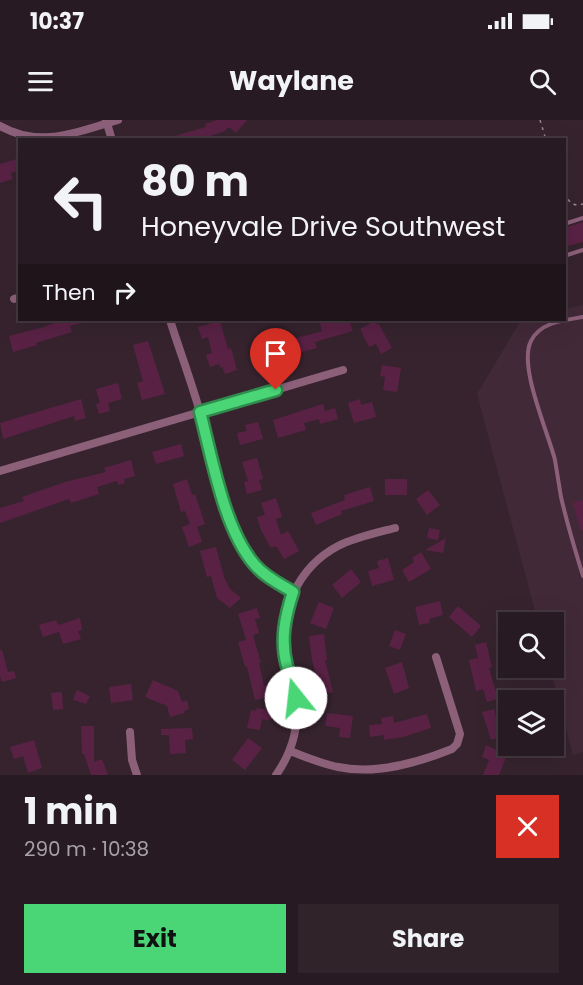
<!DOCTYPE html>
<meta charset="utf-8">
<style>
:root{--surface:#281a22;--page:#30232a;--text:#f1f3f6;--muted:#a5a1a5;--line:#443840;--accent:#4ad677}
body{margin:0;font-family:Poppins,sans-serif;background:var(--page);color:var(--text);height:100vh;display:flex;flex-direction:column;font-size:22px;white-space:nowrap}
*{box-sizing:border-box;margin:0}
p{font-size:20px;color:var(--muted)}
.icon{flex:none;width:33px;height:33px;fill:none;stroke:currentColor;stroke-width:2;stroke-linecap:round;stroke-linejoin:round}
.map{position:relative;height:655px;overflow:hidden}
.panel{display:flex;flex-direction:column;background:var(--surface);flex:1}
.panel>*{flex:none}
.top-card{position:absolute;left:18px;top:18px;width:548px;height:183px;border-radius:0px;box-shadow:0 6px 24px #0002,0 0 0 2px var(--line);background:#281a22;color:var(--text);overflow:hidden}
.tools{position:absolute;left:498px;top:492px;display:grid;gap:12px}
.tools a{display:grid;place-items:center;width:66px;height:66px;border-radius:0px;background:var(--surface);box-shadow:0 6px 24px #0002,0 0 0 2px var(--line);font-size:30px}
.pin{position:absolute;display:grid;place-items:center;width:51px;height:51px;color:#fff;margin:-62px -26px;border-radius:50% 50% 50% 0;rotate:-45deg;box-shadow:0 0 6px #0007}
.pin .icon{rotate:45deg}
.me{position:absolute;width:66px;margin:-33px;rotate:344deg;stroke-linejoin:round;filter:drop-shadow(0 0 4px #0008)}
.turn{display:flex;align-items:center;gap:21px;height:126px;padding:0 24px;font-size:27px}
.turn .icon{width:78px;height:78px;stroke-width:2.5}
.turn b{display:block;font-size:42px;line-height:51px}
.then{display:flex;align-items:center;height:57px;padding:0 24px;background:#0003;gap:12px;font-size:22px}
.round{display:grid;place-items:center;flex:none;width:63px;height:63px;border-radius:0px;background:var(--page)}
.summary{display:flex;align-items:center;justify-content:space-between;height:102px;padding:0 24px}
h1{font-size:36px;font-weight:700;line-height:45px}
.button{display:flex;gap:12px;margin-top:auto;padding:12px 24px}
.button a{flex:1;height:69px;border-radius:0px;background:var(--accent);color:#111;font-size:24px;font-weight:700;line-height:69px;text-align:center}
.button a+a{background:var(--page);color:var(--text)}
.status{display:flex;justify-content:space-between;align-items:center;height:42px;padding:0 30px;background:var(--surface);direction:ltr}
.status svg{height:16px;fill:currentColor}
header{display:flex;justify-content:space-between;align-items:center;height:78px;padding:0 24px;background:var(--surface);font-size:27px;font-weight:700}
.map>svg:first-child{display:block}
</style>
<div class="status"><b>10:37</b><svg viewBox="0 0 49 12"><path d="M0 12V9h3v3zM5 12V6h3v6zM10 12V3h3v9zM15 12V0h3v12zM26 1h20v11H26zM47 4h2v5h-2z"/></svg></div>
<header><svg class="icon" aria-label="menu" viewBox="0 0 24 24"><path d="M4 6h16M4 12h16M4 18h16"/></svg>Waylane<svg class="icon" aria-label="search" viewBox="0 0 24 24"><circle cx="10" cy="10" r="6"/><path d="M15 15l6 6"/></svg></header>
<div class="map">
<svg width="583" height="655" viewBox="0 0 583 655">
<rect width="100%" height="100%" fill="#36232e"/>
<path fill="#422938" d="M 583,185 L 583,632 L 573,635 L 550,548 L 554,548 L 554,502 L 538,502 L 477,274 L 521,200 L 564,200 L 564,189 Z"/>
<path fill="#592245" d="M 217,0 L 247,0 L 236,13 L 229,7 L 225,11 L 199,20 L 171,20 L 171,17 L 206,7 L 205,4 Z
M 20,38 L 20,50 L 11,53 L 13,59 L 0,63 L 0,44 Z
M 583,102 L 583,122 L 564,127 L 564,108 Z
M 56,200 L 85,200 L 86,202 L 70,206 L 72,212 L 36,223 L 37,225 L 13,232 L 9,216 L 44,207 L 56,202 Z
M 319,200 L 349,200 L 353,211 L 315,222 L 317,228 L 284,237 L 284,240 L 272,244 L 270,234 L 258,237 L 255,224 L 262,222 L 260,216 L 270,213 L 271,218 L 278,216 L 279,223 L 322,211 Z
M 220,201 L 228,229 L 231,228 L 237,250 L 225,254 L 222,247 L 220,247 L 219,244 L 210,247 L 206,235 L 212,233 L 208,217 L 202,219 L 198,207 Z
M 375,201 L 377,205 L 379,204 L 392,228 L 381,234 L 376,224 L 369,227 L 360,209 Z
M 148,221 L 165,274 L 142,280 L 137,263 L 143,261 L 133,225 Z
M 382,245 L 401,248 L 397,272 L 383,270 L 385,257 L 380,256 Z
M 118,263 L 122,279 L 108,283 L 110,291 L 99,294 L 96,284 L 100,283 L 96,269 Z
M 81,279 L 86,298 L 75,301 L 74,296 L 3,319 L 0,303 Z
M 360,279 L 361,285 L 372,282 L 376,297 L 354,303 L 348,283 Z
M 323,284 L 325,291 L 335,288 L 338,299 L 320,304 L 319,299 L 304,303 L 306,310 L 278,318 L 273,300 Z
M 258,302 L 263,319 L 240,325 L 237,313 L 247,311 L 245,305 Z
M 181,324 L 184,336 L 156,344 L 152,332 Z
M 257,338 L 263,359 L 259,360 L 262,370 L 247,374 L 244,362 L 248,361 L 242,342 Z
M 131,340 L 135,356 L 124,359 L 125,363 L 118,365 L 117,361 L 97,367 L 99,374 L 71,383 L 69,379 L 0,403 L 0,388 L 24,381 L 22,377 L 65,362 L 106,352 L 104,348 Z
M 187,359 L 192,375 L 195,374 L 205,404 L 197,407 L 202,422 L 189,427 L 182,407 L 190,404 L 185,391 L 181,392 L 173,364 Z
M 385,359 L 407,359 L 407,375 L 385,375 Z
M 370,367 L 374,381 L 341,391 L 342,394 L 316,405 L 311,393 L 345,380 L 344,375 Z
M 428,370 L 440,385 L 427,395 L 416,379 Z
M 276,378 L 282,397 L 276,399 L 281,415 L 288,411 L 299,431 L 284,439 L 276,426 L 271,428 L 261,410 L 257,397 L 265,395 L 261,383 Z
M 583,380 L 583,410 L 581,411 L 573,383 Z
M 429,408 L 440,410 L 438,420 L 427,418 Z
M 446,418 L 443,433 L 425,430 Z
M 216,427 L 224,457 L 230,469 L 241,478 L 230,488 L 217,478 L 211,456 L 207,457 L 200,431 Z
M 421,432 L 431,449 L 409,462 L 402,450 L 414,442 L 412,438 Z
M 388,438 L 394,460 L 372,466 L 368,451 L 379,448 L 377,441 Z
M 351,449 L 361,462 L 342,478 L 332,465 Z
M 440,481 L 443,495 L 429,499 L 430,503 L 419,505 L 415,487 Z
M 319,482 L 334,488 L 326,509 L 310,503 Z
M 458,486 L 481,506 L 472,517 L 449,497 Z
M 257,488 L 260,498 L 255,499 L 259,513 L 253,515 L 261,543 L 259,543 L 264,566 L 267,565 L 270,577 L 255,580 L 247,547 L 245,547 L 238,522 L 246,520 L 238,494 Z
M 80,498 L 82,510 L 78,511 L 81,519 L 63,524 L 59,512 L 43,517 L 39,505 L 56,500 L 58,505 Z
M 395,510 L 406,514 L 400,530 L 389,526 Z
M 324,514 L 327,540 L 325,540 L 333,572 L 321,575 L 312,540 L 309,516 Z
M 486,522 L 492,547 L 489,548 L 498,579 L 487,582 L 483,569 L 476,571 L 469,540 L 478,538 L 475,525 Z
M 0,530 L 2,530 L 8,552 L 14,551 L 16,558 L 2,562 L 0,556 Z
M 402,542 L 409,568 L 394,574 L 385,548 Z
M 153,560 L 178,571 L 182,582 L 187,580 L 189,589 L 184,591 L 185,593 L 170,597 L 167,586 L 145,577 Z
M 131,564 L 133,580 L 111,583 L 109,567 Z
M 77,570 L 90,576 L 86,584 L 73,580 Z
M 62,572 L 63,589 L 53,590 L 51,573 Z
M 256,588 L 272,590 L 270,601 L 262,599 L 260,610 L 247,608 L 251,590 L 257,591 Z
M 494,589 L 496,597 L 499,597 L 505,616 L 491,620 L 482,592 Z
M 327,593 L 353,596 L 350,618 L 339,617 L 340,608 L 325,606 Z
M 427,594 L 431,608 L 403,617 L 384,620 L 384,615 L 370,617 L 369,605 L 382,604 L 381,598 L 393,596 L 394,603 Z
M 81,606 L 94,606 L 94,642 L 102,639 L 108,655 L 91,655 L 84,634 L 82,634 Z
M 192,608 L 193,619 L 185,620 L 186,633 L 170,634 L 169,615 L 161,615 L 161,609 Z
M 248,618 L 262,628 L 245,650 L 232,640 Z
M 34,620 L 42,648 L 28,653 L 23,636 L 14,639 L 10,627 Z
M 486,625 L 507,635 L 499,655 L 483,655 L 489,640 L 482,637 Z"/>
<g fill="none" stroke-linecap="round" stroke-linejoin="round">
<path stroke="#988891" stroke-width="1.5" stroke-dasharray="3 4.5" stroke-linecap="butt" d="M 540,0 L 546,20
M 564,73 C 570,82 571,87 583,84"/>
<path stroke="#8d607a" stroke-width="4" d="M 564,104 L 583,98
M 564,136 L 583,130
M 583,197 C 565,200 540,202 531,221 C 518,246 548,312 555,340 C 557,352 559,365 561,377 C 567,403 575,430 583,456"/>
<path stroke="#8d607a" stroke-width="8" d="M 106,0 L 112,20
M 0,6 C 41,29 76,12 118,0
M 14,179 L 20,177
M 170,200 C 180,232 192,263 201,296 C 213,342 223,405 253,443 C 263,456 279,464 293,472
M 0,351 L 343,250
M 130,612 L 132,640 L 137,655
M 290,631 C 306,637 322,644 338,647 C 376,655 417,643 452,629 L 457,624 L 460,614 L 436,537
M 276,655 C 293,631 301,602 295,573 C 293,561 287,550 285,538 C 277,493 298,447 338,426 C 356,417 376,413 395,408"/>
</g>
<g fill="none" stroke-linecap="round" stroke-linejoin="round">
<g stroke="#308b4d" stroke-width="15">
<path id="route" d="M 276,270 L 200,292 C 212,337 224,410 255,445 C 265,457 280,464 293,472 C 285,497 280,520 287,546 C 290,557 294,567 296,578"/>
</g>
<use href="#route" stroke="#4ad677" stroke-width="10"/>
</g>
</svg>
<div class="tools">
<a><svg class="icon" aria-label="search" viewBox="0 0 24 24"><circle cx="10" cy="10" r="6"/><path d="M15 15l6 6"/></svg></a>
<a><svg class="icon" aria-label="layers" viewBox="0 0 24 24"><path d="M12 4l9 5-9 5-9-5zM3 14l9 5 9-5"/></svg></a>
</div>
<div class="pin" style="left:276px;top:270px;background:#d93025"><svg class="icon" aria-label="arrive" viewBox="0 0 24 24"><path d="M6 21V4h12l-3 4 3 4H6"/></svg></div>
<svg class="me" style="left:296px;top:578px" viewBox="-20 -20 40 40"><circle r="19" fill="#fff"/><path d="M0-13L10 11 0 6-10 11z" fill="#4ad677"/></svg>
<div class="top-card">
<div class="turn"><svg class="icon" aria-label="left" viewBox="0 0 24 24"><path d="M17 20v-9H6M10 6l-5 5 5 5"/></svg><div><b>80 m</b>Honeyvale Drive Southwest</div></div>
<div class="then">Then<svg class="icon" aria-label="right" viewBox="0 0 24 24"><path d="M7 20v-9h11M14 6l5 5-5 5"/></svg></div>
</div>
</div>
<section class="panel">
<div class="summary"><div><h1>1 min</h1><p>290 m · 10:38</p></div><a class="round" style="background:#d93025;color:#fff"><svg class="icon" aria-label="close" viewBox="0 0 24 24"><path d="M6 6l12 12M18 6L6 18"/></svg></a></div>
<div class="button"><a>Exit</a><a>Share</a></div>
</section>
